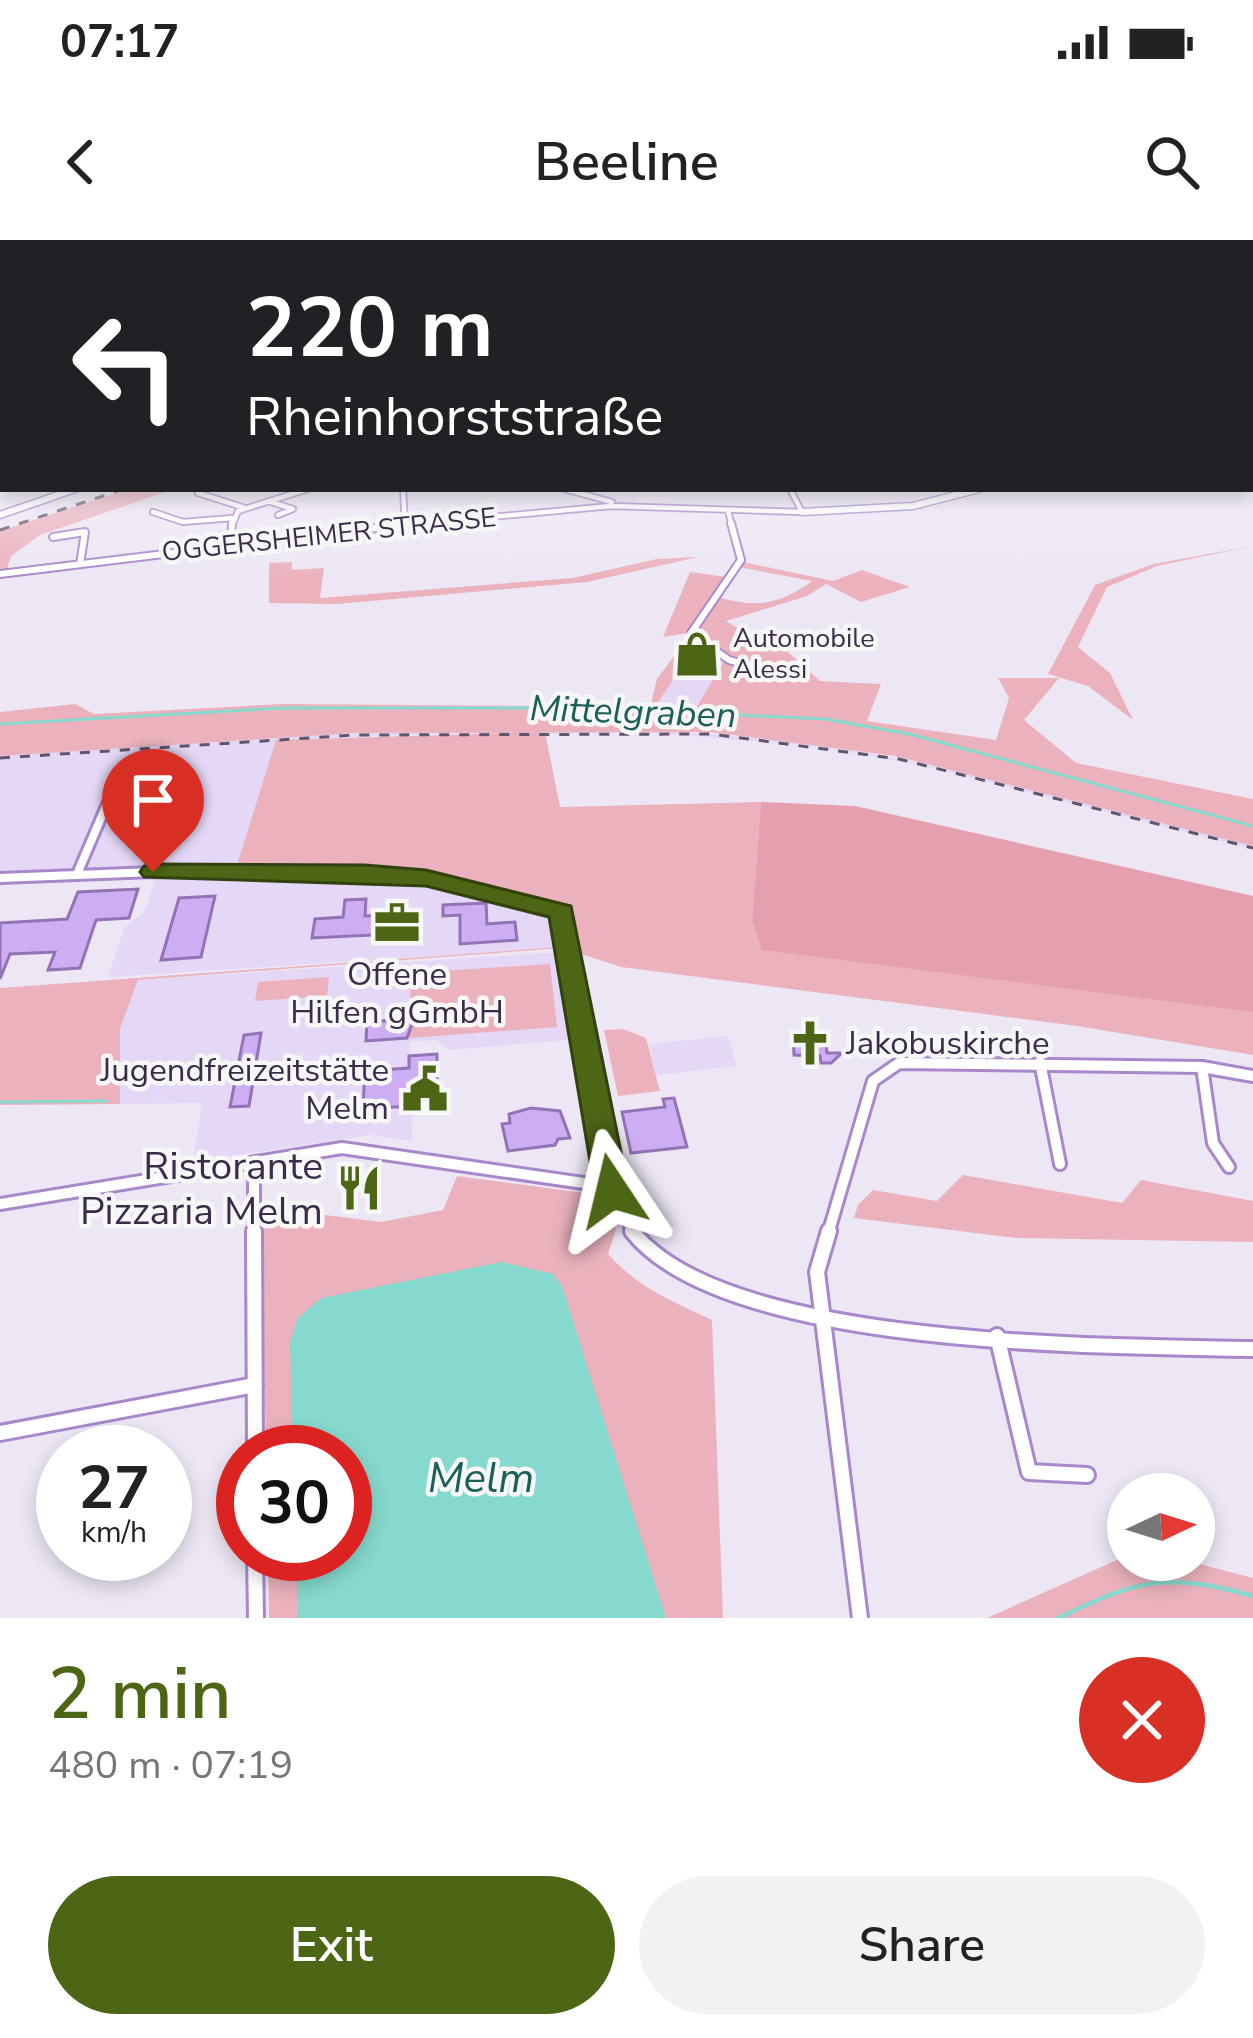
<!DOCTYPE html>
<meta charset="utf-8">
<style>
:root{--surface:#fff;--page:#f2f2f2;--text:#222;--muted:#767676;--accent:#4d6616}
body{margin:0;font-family:"Nunito Sans",sans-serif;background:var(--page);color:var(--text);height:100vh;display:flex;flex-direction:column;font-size:45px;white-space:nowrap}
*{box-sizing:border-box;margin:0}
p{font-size:39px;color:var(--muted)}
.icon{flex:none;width:66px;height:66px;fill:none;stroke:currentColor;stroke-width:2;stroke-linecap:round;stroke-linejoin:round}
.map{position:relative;height:1378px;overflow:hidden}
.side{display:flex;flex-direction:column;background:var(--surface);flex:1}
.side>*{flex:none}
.banner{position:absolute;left:0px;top:0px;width:1254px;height:252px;box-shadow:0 6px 18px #0003;background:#202124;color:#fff;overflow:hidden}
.needle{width:78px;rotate:86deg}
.buttons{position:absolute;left:1107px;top:1233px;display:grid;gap:24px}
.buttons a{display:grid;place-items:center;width:108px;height:108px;border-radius:50%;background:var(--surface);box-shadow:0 6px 18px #0003;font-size:60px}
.speed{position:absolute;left:36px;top:1185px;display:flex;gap:24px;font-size:60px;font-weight:700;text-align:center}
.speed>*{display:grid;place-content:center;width:156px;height:156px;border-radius:50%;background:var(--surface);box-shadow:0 6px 18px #0003;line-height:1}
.speed small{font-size:30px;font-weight:400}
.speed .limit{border:18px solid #d22;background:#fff;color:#111}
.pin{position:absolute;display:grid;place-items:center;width:102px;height:102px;color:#fff;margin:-123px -51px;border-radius:50% 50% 50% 0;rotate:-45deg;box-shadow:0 0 12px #0007}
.pin .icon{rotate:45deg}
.me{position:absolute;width:132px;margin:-66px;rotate:350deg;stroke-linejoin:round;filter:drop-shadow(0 0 9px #0008)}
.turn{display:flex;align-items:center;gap:42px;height:252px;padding:0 48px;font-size:54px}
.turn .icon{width:156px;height:156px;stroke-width:2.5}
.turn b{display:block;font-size:84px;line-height:102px}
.round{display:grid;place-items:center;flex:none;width:126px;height:126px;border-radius:63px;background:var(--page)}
.head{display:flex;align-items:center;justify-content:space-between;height:204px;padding:0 48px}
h1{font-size:72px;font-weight:600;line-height:90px;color:var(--accent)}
.primary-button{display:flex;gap:24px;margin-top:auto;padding:24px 48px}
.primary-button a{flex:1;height:138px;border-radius:72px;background:var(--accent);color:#fff;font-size:48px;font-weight:600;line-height:138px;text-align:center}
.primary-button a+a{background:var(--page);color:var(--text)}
.status{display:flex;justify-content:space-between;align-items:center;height:84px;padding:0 60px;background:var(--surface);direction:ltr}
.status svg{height:33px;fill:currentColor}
header{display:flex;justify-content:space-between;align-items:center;height:156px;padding:0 48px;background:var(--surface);font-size:54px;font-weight:600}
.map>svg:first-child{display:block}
</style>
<div class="status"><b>07:17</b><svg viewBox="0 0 49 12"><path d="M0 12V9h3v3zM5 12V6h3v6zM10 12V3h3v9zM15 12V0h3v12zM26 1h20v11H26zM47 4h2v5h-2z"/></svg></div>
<header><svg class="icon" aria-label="back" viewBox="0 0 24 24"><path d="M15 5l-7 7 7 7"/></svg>Beeline<svg class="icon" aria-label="search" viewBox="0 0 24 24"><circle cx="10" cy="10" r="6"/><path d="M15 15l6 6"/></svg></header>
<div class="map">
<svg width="1253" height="1378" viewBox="0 0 1253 1378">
<rect width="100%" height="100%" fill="#ede7f5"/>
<path fill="#e5d7f6" d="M 698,401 L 725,421 L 696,470 L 655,464 Z
M 454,490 L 655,490 L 816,503 L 976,535 L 1253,606 L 1253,609 L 929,527 L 816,506 L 656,493 L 453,493 L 276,500 L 364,636 L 424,641 L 556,674 L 561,708 L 108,737 L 124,688 L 145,671 L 157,635 L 0,641 L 0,516 L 240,498 Z
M 561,712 L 577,799 L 450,810 L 436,800 L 410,802 L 409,827 L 414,827 L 412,901 L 371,895 L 193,922 L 202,863 L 120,864 L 120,789 L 138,740 Z
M 728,796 L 737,826 L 656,835 L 649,804 Z"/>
<path fill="#ebb2bd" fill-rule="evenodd" d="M 129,249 L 174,249 L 40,295 L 11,316 L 7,329 L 0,330 L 0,291 Z
M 1253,306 L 1157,326 L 1107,347 L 1078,407 L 1110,433 L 1133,480 L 1088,446 L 1048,434 L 1095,345 L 1153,324 Z
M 698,317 L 587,342 L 337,364 L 269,363 L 269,323 L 292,322 L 292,330 L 324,328 L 320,358 L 572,338 L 657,319 Z
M 743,322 L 833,341 L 862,330 L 910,347 L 861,362 L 826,344 L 807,356 L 726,381 L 752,397 L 767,393 L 820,441 L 881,444 L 867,481 L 996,500 L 1009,458 L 998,438 L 1059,438 L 1024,480 L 1076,523 L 1253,559 L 1253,606 L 895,516 L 710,492 L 355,493 L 0,516 L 0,472 L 75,464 L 94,474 L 282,464 L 650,467 L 657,439 L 718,357 C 755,368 780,365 812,341 L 739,327 ZM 698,402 L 724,421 L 695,470 L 657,464 Z
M 690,332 L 727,337 L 688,393 L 663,397 Z
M 545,492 L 560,567 L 761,562 L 752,680 L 1253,772 L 1253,815 L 1077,786 L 621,727 L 562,708 L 138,740 L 120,789 L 120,864 L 0,865 L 0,748 L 560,707 L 556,674 L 424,641 L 234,635 L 276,500 Z
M 550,724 L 557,787 L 409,798 L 411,733 Z
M 329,737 L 327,756 L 255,761 L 258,742 Z
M 623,789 L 646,798 L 660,851 L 618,856 L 604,790 Z
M 963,935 L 1122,963 L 1141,940 L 1253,961 L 1253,1002 L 1016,998 L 854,978 L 858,965 L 873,950 L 937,961 Z
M 457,936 L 599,955 L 616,989 L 608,1014 C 637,1047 673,1062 712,1080 L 723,1378 L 269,1378 L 268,1314 L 345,1314 L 345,1212 L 266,1212 L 261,967 L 381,982 L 443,970 Z
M 1128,1315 L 1128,1320 L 1184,1320 L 1253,1338 L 1253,1378 L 987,1378 Z"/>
<path fill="#e4a0ae" d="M 761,562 L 855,566 L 1253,656 L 1253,772 L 762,710 L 752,680 Z"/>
<path fill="#86d9ce" d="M 501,1022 L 553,1034 L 562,1046 L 666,1378 L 298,1378 L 296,1314 L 345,1314 L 345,1212 L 293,1212 L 290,1102 L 298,1078 L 321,1058 Z"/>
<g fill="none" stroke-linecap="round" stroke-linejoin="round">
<path stroke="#86d9ce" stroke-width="3" d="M 0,484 L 282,468 L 591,468 L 825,479 L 909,494 L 1253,586
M 0,862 L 106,861"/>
<path stroke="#86d9ce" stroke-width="4.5" d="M 1058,1378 C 1140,1339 1164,1332 1253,1356"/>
</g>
<path fill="#ceaef3" stroke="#9373b5" stroke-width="3" d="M 138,649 L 129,678 L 96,680 L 80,728 L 48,730 L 55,712 L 10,714 L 0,739 L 0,683 L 67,679 L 78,652 Z
M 215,656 L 201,717 L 161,720 L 179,658 Z
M 366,659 L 365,676 L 390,675 L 391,669 L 413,674 L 412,693 L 312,698 L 315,679 L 343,677 L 345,660 Z
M 486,663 L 487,684 L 515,682 L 517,700 L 460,704 L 460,675 L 443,676 L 443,665 Z
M 414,779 L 407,798 L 366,801 L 367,782 Z
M 261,793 L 249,866 L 230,867 L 244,795 Z
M 793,793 L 825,794 L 827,813 L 842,813 L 831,823 L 821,823 L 820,816 L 794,815 Z
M 437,814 L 437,845 L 414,847 L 414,867 L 363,867 L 365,831 L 409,828 L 409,816 Z
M 674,858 L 687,907 L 631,913 L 622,872 L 665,867 L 663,859 Z
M 531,868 L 560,871 L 570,898 L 558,899 L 555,905 L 508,911 L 502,884 L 510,883 L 509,874 Z"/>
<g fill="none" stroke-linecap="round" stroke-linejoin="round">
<g stroke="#a888cb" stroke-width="8">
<path id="minor-far4" d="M 403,249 L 405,284
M 564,249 L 612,262
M 198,253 L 245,268
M 268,261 L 293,269 L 278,275
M 728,271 L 732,286
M 153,272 L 183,282 L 232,278
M 232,286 L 238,271 L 308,249
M 393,286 L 611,266 L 802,272 L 790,249"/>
</g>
<g stroke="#a888cb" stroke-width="10">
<path id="minor-far3" d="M 731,283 L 741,320 L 691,393 L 729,420 L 791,437
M 53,297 L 85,292 L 80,324
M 231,305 L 232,283
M 0,334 L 417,283"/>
</g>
<g stroke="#a888cb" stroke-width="14">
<path id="minor-far2" d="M 77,634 L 107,564
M 0,638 L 153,632 L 365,633 L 426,638 L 561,672 L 565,695"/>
</g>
<g stroke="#a888cb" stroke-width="16">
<path id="minor-far1" d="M 565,692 L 612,951 L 635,994
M 1040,822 L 1060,924
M 1202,827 L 1213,903 L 1229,927
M 254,922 L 254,994
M 0,964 L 342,908 L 611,947
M 828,994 L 873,841 L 899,823 L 1202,827 L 1253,836"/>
</g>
<g stroke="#a888cb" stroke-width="20">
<path id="minor" d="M 254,991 L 255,1212
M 632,991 C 724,1109 1109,1106 1253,1109
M 829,991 L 817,1032 L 860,1378
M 997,1096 L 1029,1232 L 1087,1235
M 0,1193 L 255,1145
M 255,1314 L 256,1378"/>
</g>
<g stroke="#a888cb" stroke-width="9">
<path id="tertiary" d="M 802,272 L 913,266 L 979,249
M 0,275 L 75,249"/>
</g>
<g stroke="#a888cb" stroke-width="6">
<path id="trunk" d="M 0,146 L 3,146 L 3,148 L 0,148 Z
M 1251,154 L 1253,154 L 1253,158 L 1251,158 Z"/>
</g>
<use href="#minor-far4" stroke="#fff" stroke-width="4.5"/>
<use href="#minor-far3" stroke="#fff" stroke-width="6"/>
<use href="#minor-far2" stroke="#fff" stroke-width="8"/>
<use href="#minor-far1" stroke="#fff" stroke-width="10"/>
<use href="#minor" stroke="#fff" stroke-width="14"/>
<use href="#tertiary" stroke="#fff" stroke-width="6"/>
<use href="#trunk" fill="#fff" fill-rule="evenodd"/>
<path stroke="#61556e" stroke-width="3" stroke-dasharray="10 10" stroke-linecap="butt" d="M 0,290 L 124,249
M 0,518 L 355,495 L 711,494 L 899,519 L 1253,608"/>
</g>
<linearGradient id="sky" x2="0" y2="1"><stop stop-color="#81c3de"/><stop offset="0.43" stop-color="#f7f4fa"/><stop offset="1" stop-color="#f7f4fa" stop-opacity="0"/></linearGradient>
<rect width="1253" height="339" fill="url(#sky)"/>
<path fill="#4d6616" stroke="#32420e" stroke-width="3" d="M 153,624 L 365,625 L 426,630 L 571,666 L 629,951 L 624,960 L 612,964 L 600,960 L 595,951 L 549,677 L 426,646 L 144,637 L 140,632 L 144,626 Z"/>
<defs>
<g id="shop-bare" transform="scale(3.6)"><path d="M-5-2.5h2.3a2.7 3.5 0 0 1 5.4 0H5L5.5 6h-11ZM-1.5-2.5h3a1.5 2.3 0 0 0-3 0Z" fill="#4d6616" stroke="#f7f7f7" stroke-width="2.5" paint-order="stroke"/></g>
<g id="office-bare" transform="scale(3.6)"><path d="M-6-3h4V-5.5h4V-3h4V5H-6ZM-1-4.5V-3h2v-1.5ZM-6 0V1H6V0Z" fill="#4d6616" stroke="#f7f7f7" stroke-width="2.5" paint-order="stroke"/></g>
<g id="church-bare" transform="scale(3.6)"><path d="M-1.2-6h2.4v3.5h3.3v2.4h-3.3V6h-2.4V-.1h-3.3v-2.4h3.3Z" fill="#4d6616" stroke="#f7f7f7" stroke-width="2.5" paint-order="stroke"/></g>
<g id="civic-bare" transform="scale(3.6)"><path d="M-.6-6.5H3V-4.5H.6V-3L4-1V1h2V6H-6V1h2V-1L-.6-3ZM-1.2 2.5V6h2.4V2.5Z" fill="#4d6616" stroke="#f7f7f7" stroke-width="2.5" paint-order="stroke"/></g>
<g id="restaurant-bare" transform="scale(3.6)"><path d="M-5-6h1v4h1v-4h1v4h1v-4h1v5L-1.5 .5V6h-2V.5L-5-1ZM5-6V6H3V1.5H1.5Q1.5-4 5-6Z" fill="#4d6616" stroke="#f7f7f7" stroke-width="2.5" paint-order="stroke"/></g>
</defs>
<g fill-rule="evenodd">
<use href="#shop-bare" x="697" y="414"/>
<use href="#office-bare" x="397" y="683"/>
<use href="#church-bare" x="810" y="803"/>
<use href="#civic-bare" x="425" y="849"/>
<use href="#restaurant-bare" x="359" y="948"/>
</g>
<g text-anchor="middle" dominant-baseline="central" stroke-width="9" stroke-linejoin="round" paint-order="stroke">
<g font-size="27" fill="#3b2d49" stroke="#f7f7f7">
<text transform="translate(329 295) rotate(-6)">OGGERSHEIMER STRASSE</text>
</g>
<g font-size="27" fill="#3b2d49" stroke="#f7f7f7" text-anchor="start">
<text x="733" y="398">Automobile<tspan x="733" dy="31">Alessi</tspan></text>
</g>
<g font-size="33" fill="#3b2d49" stroke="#f7f7f7">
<text x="397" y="734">Offene<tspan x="397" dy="38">Hilfen gGmbH</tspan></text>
<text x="846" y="803" text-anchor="start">Jakobuskirche</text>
<text x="389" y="830" text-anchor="end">Jugendfreizeitstätte<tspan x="389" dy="38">Melm</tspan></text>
</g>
<g font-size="36" font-style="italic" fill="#1b5f59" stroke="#f7f7f7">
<text transform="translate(633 472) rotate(2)">Mittelgraben</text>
</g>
<g font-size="39" fill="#3b2d49" stroke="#f7f7f7" text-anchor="end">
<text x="323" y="926">Ristorante<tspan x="323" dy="45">Pizzaria Melm</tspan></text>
</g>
<g font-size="42" font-style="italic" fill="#1b5f59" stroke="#f7f7f7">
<text x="481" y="1238">Melm</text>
</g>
</g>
</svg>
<div class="buttons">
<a><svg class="needle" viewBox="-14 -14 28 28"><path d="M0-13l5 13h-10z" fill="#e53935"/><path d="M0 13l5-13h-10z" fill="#767676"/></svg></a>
</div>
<div class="speed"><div>27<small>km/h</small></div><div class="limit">30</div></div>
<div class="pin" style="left:153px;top:632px;background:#d93025"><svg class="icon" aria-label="arrive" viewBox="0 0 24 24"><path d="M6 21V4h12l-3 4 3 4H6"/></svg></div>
<svg class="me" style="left:612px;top:951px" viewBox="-20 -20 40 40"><path d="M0-17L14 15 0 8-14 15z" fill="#4d6616" stroke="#fff" stroke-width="4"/></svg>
<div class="banner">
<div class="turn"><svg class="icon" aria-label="left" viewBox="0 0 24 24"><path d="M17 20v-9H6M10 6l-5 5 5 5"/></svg><div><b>220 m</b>Rheinhorststraße</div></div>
</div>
</div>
<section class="side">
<div class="head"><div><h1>2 min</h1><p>480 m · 07:19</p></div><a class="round" style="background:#d93025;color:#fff"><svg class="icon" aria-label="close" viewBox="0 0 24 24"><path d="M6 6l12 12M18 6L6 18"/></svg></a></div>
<div class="primary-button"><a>Exit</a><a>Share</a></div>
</section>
